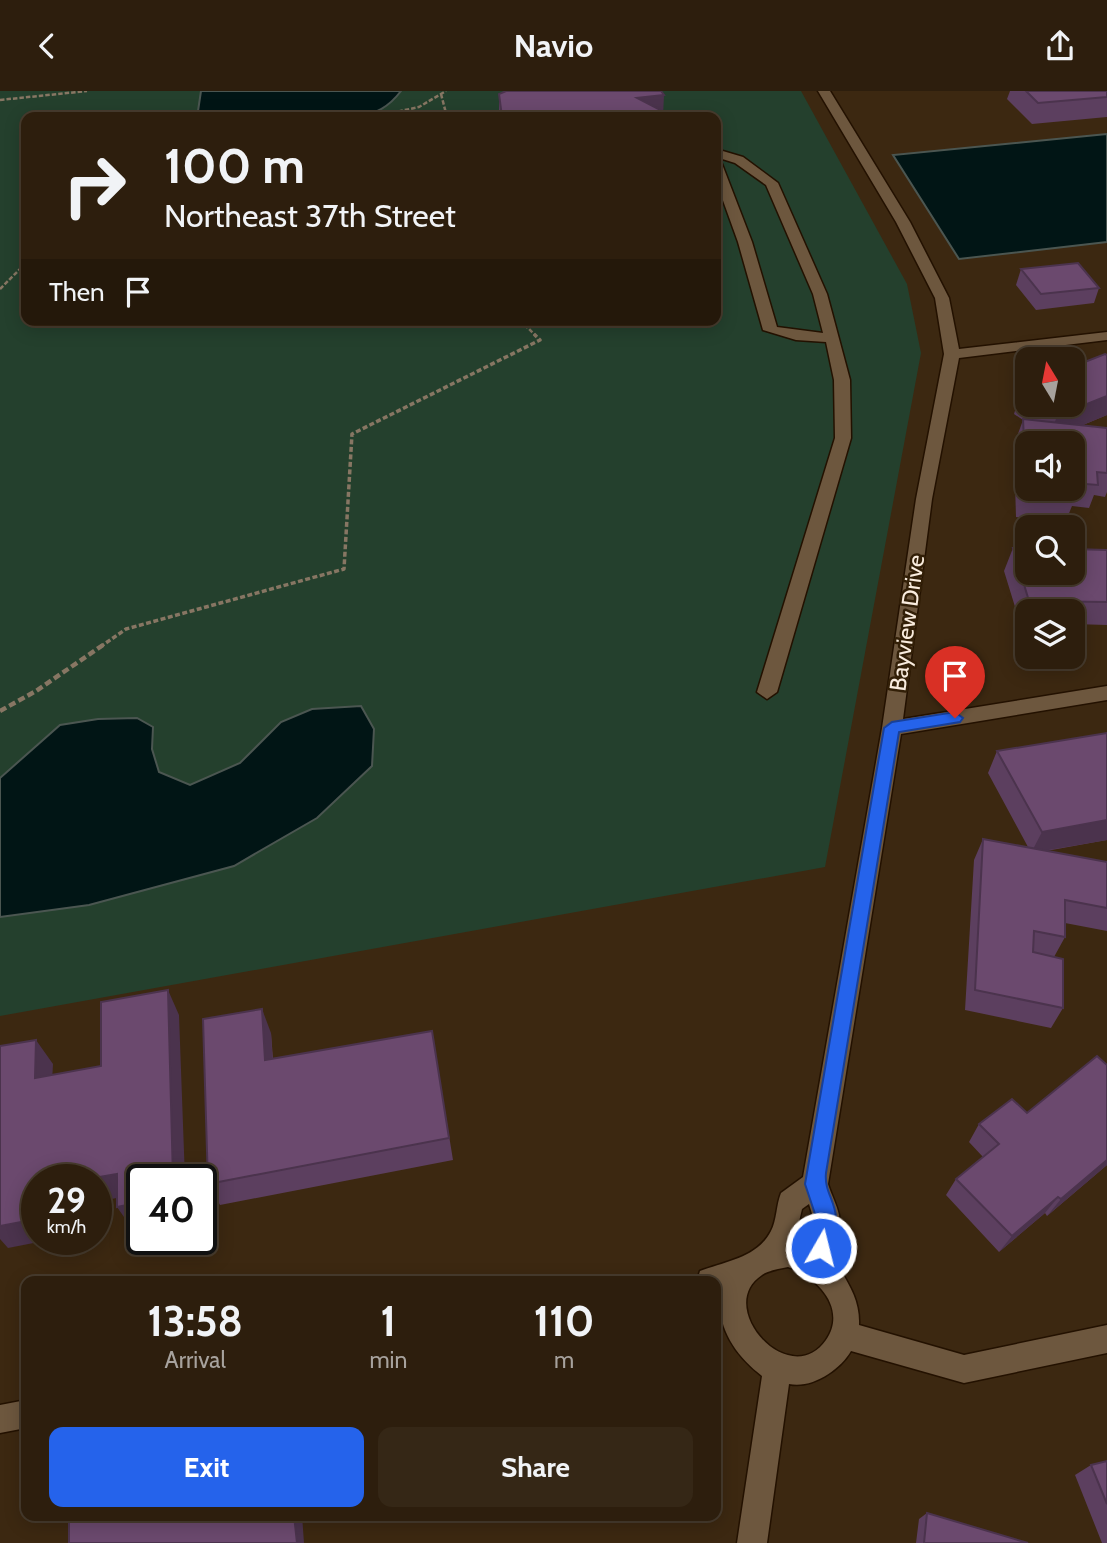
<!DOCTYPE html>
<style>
:root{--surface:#2d1e0d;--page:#352716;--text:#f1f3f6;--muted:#a7a29d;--line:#483c2e;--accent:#2563eb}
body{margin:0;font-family:Cabin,sans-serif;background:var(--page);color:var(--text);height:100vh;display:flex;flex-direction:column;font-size:26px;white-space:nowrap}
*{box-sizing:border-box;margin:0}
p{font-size:23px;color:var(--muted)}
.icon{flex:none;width:38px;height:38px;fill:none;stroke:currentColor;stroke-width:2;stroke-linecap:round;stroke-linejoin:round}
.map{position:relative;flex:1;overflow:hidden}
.drawer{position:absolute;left:21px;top:1185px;width:700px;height:245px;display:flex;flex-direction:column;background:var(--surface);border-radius:14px;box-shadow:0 4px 18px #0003,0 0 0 2px var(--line)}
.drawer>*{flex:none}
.hud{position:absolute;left:21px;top:21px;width:700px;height:214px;border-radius:14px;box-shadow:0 4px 18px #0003,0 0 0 2px var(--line);background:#2d1e0d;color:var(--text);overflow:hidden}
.needle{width:46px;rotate:350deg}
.buttons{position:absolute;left:1015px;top:256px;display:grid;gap:14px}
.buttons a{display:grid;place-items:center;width:70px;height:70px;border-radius:14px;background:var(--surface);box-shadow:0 4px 18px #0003,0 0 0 2px var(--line);font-size:35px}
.speed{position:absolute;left:21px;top:1073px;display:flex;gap:14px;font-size:35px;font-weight:700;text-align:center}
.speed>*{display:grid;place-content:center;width:91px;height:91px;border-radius:50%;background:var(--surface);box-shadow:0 4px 18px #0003,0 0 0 2px var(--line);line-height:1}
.speed small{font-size:18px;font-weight:400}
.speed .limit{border:4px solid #111;border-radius:10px;background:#fff;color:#111}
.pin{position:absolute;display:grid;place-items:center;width:60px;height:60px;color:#fff;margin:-72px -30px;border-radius:50% 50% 50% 0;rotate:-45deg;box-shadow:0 0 7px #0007}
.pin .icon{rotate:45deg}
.me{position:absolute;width:77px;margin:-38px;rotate:8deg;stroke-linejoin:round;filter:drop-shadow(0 0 5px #0008)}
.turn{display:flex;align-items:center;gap:24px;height:147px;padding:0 28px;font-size:32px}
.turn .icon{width:91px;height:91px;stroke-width:2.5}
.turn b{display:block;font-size:49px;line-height:60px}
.then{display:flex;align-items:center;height:66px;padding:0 28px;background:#0003;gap:14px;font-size:26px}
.eta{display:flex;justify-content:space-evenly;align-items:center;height:119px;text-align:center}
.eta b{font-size:42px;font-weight:800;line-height:49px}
.cta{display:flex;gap:14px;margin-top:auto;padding:14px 28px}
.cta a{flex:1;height:80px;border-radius:14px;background:var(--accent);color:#fff;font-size:28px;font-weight:800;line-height:80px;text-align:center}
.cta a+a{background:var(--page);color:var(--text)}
header{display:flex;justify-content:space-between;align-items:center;height:91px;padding:0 28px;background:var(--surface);font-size:32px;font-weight:800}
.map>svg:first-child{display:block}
</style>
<header><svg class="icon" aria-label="back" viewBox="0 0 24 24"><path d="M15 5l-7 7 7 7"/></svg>Navio<svg class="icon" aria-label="share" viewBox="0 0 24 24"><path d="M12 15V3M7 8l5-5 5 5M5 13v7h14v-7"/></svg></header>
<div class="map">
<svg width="1107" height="1452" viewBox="0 0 1107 1452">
<rect width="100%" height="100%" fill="#3c2811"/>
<path fill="#24402d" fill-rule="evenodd" d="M 0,0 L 801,0 L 907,193 L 921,262 L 825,776 L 0,925 ZM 26,26 L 716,26 L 716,229 L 26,229 Z"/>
<path fill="#011515" stroke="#4b5651" stroke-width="2" d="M 201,0 L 401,0 C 389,16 376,23 356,26 L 210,26 L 198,20 Z
M 1107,43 L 1107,151 L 959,168 L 893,64 Z
M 361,615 L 374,638 L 372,675 L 317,727 L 234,775 L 89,814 L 0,826 L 0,687 L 60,634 L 98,628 L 137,627 L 153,636 L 152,658 L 159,681 L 190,694 L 240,672 L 281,631 L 312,618 Z"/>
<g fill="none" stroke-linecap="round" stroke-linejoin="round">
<g stroke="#231100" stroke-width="3">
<path id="minor" d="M 818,0 L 830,0 L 910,131 L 949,207 L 959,258 L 1107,241 L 1107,249 L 959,267 L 932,408 L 903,628 L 1107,595 L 1107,609 L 901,643 L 828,1093 C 831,1103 837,1114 839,1124 C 841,1140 829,1158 837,1173 C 849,1194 860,1209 859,1234 L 964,1264 L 1107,1234 L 1107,1262 L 964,1292 L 851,1260 C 840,1279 812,1298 789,1293 L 767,1452 L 737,1452 L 762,1285 C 736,1265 714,1235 722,1200 L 716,1202 L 716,1190 L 697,1190 L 700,1180 C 726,1170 757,1167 771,1140 C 777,1129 776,1114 781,1102 L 803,1086 L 882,637 L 916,408 L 944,263 L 935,207 L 896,131 ZM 809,1113 L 813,1126 L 808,1156 L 794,1152 L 802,1118 ZM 788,1176 C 816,1185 848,1217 826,1249 C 790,1301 713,1216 762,1184 C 769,1179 780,1178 788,1176 Z
M 716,58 L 743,66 L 778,92 L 827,203 L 850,289 L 851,347 L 777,601 L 767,608 L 757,601 L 835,347 L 834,289 L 826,251 L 796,249 L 763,239 L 738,151 L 716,90 L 716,69 L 722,73 L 752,151 L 777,236 L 823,242 L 813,203 L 766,94 L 735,72 L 716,66 Z
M 26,1309 L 26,1337 L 0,1342 L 0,1314 Z"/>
</g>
<path stroke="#877663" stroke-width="2.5" stroke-dasharray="4.5 2" stroke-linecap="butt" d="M 441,3 L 447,26
M 0,9 L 87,0
M 373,26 L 419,16 L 446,0
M 0,198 L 26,172
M 520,229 L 536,245"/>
<path stroke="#877663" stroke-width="3.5" stroke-dasharray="5 2.5" stroke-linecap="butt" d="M 100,556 L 126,538 L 344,478 L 352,343 L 540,249 L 534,243"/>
<path stroke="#877663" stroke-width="4.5" stroke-dasharray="7 3.5" stroke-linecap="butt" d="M 0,620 L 36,600 L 103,554"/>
<use href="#minor" fill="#6d573e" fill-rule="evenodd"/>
</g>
<path fill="#5c3f5f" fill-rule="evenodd" d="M 1010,0 L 1107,0 L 1107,26 L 1032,33 L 1007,8 Z
M 499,3 L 663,21 L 674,26 L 499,26 Z
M 1021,178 L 1099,197 L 1094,212 L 1036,219 L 1016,194 Z
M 1107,264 L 1107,324 L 1083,334 L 1107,337 L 1107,401 L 1105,406 L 1094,404 L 1089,417 L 1072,415 L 1065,432 L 1016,426 L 1015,393 L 1022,373 L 1017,372 L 1015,351 L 1023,329 L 1014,323 L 1021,300 L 1027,298 L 1027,313 L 1073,313 L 1077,274 ZM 1027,352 L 1073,352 L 1027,397 Z
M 1013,457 L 1107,459 L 1107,534 L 1073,533 L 1073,520 L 1027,520 L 1027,533 L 1020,532 L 1004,480 Z
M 1107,642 L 1107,749 L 1046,760 L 1107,771 L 1107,840 L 1065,832 L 1065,846 L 1054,866 L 1063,917 L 1051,937 L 965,919 L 974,769 L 983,748 L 1028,756 L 988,682 L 997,660 Z
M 432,940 L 453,1069 L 220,1114 L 208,1093 L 271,942 L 273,968 Z
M 1027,1022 L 1107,1074 L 1047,1125 L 1045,1122 L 999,1161 L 946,1104 L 956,1088 L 983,1066 L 969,1051 L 979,1033 Z
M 1107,1370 L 1107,1452 L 1102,1452 L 1075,1384 L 1091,1374 Z
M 927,1422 L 1028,1452 L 916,1452 L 919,1428 Z"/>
<path fill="#4b334d" d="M 664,4 L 663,26 L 637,7 Z
M 1107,305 L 1107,324 L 1049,348 L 1057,325 Z
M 1107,729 L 1107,749 L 1031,762 L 1042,741 Z
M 168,899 L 179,924 L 185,1088 L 173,1088 Z
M 262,918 L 271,942 L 274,993 L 265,969 Z
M 36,949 L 53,973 L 51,1010 L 35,987 Z
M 1107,1069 L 1107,1074 L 1047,1125 L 1061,1108 Z
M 117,1083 L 132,1104 L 96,1111 L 96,1088 L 88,1088 Z
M 1058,1106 L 1045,1122 L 999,1161 L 1012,1145 Z
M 142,1111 L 142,1134 L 131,1136 L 117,1116 Z
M 37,1128 L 37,1148 L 54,1148 L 8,1157 L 0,1148 L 0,1135 Z
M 294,1424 L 302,1424 L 304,1452 L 297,1452 Z"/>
<path fill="#6b496e" stroke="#4b334d" stroke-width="2" d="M 506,0 L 661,0 L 664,4 L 637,7 L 674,26 L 502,26 L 499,3 Z
M 1026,0 L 1107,0 L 1107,6 L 1038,12 Z
M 1078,172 L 1099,197 L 1041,203 L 1021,178 Z
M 1105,263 L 1107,264 L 1107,305 L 1057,325 L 1040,313 L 1073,313 L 1073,271 L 1077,274 Z
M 1027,298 L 1027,304 L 1021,300 Z
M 1023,328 L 1107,337 L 1107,382 L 1097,381 L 1098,394 L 1073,392 L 1075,409 L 1025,403 L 1023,370 L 1027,371 L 1027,397 L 1073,397 L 1073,352 L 1046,352 L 1024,349 Z
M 1013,457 L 1027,458 L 1027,481 L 1073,481 L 1073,458 L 1107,459 L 1107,511 L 1029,510 Z
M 1107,642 L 1107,729 L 1042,741 L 997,660 Z
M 983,748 L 1107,771 L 1107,817 L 1065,809 L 1065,846 L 1034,840 L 1033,861 L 1063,868 L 1063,917 L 975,899 Z
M 168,899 L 173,1088 L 142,1088 L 142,1111 L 117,1116 L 117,1083 L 88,1088 L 37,1088 L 37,1128 L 0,1135 L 0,955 L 36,949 L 35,987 L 101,975 L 101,911 Z
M 262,918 L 265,969 L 432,940 L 449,1047 L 208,1093 L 203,928 Z
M 1097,965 L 1107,974 L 1107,1069 L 1061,1108 L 1058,1106 L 1012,1145 L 956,1088 L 999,1053 L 979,1033 L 1012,1008 L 1027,1022 Z
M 1107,1370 L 1107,1413 L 1091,1374 Z
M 927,1422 L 1028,1452 L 924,1452 Z
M 80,1424 L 294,1424 L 297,1452 L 69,1452 L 69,1427 Z"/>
<path fill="#2563eb" stroke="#184099" stroke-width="2" d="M 955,621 L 963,627 L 960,631 L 899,641 L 826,1082 C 824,1099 835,1110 836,1126 C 837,1137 832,1154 828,1165 L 821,1167 L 814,1165 L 811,1157 L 816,1126 L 805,1093 L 884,637 L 892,631 Z"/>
<g text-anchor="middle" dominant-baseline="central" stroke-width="5" stroke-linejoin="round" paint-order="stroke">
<g font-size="23" fill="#f9ecde" stroke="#321f07">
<text transform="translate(907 532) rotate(-82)">Bayview Drive</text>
</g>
</g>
</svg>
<div class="buttons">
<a><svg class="needle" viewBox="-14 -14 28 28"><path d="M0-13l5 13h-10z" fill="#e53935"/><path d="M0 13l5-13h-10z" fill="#a7a29d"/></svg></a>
<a><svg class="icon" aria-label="sound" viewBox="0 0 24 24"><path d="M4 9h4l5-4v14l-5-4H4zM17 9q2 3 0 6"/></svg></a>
<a><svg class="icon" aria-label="search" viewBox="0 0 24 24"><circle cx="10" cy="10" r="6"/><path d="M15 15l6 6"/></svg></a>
<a><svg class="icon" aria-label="layers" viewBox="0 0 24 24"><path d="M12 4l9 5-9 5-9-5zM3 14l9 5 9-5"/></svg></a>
</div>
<div class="speed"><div>29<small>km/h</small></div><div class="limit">40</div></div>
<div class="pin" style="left:955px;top:627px;background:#d93025"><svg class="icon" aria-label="arrive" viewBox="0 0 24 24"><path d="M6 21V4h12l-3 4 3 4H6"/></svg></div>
<svg class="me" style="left:821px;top:1157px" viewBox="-20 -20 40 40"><circle r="17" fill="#2563eb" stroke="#fff" stroke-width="3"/><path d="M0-11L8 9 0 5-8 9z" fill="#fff"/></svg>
<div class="hud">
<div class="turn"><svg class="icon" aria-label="right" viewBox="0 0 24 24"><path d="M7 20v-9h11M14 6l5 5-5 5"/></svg><div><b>100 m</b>Northeast 37th Street</div></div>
<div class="then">Then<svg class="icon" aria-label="arrive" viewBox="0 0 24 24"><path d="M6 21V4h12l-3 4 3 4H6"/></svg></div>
</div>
<section class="drawer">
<div class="eta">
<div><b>13:58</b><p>Arrival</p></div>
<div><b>1</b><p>min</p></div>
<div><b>110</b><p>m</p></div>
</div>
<div class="cta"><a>Exit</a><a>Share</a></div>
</section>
</div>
